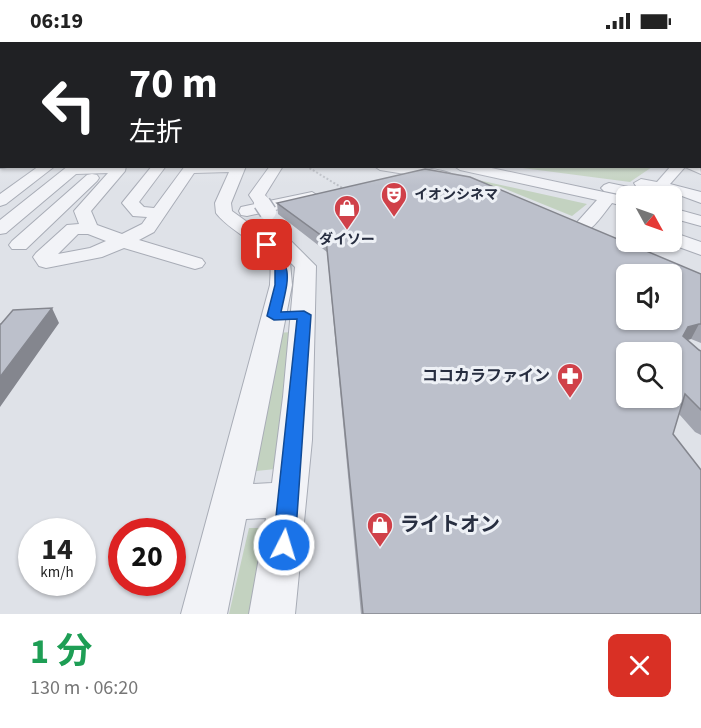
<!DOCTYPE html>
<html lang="ja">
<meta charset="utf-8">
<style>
:root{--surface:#fff;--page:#f2f2f2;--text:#222;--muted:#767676}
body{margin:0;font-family:"Source Sans 3","Noto Sans JP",sans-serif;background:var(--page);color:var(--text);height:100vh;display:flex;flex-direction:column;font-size:22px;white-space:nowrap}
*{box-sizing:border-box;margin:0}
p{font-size:20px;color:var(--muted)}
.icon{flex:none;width:33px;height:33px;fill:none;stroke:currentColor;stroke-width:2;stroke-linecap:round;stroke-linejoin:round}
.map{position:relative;height:572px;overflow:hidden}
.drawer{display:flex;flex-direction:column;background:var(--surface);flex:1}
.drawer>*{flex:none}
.hud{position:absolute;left:0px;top:0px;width:702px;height:126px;box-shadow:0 2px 4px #0004;background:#202124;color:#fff;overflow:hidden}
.needle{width:39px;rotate:130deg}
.tools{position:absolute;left:616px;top:144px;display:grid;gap:12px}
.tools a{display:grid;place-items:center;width:66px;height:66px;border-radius:9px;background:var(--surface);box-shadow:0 2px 4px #0004;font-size:30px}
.speed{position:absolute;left:18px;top:476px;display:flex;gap:12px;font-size:30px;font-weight:700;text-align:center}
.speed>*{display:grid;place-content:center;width:78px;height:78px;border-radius:50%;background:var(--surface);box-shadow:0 2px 4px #0004;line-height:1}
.speed small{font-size:15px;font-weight:400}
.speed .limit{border:9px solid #d22;background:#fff;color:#111}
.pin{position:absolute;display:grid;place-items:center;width:51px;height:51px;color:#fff;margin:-26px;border-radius:12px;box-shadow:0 3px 9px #0006}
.me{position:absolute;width:66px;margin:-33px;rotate:5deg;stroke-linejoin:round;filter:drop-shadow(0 0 4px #0008)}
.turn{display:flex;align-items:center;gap:21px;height:126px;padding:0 30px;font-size:27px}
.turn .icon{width:78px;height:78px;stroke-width:2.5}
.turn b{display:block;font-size:42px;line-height:51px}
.round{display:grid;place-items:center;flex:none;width:63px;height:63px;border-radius:9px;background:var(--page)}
.overview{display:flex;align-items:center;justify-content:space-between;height:102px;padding:0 30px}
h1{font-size:36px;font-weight:700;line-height:45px;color:#1e9e55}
.status{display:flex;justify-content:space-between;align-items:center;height:42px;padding:0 30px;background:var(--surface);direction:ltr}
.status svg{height:16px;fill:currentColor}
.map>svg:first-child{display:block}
</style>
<div class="status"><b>06:19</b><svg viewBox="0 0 49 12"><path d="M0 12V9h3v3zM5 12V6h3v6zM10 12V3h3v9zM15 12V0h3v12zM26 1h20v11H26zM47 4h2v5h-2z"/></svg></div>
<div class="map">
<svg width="701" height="572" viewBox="0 0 701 572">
<rect width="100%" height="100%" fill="#dfe2e8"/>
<path fill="#c3d2c0" d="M 399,125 L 419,125 L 587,162 L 572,174 L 498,144 L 492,145 Z
M 515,125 L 652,125 L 630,140 Z
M 292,290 L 276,427 L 256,429 L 277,291 Z
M 249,486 L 264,486 L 249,572 L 229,572 Z"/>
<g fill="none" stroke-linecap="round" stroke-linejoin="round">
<g stroke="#a8acb6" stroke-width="2">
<path id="minor" d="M 0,77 L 2,77 L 2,83 L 0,83 Z
M 0,96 L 2,96 L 0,104 Z
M 700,97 L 701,97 L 701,105 L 700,105 Z
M 0,118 L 2,124 L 7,125 L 0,126 Z
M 700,123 L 701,132 L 685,125 L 670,142 L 701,150 L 701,161 L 682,154 L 636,144 L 634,141 L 641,137 L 657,140 L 671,124 Z
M 39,124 L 55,124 L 6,162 L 0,164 L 0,152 Z
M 68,124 L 126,124 L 125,129 L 91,169 L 97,183 L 122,192 L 142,182 L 147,175 L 133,174 L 122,161 L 152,124 L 166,124 L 139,160 L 144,165 L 154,166 L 185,124 L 246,124 L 231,161 L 232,169 L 265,193 L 266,188 L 280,188 L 316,224 L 312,398 L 295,572 L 249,572 L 266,476 L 246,477 L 227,572 L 181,572 L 270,243 C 270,236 272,225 269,219 C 263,203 228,188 216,171 L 215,161 L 229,130 L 194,131 L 154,190 L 139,198 L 202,217 L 205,221 L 202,225 L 195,227 L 188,225 L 124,206 L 102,215 L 46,226 L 39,224 L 33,215 L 36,211 L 67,183 L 79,182 L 74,169 L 108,131 L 76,132 L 6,191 L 0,192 L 0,178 ZM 78,192 L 88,192 L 106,199 L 90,206 L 58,212 ZM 290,220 L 295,225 L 283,355 L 272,441 L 253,442 L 292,243 Z
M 270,124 L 283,124 L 265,153 L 269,159 L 312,150 L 320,155 L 312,160 L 247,174 L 241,173 L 239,169 L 241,165 L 255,162 L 249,153 Z
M 374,124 C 391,124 445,124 456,135 L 449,139 L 380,128 Z
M 454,124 L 482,124 L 627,155 L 627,165 L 612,161 C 602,173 590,195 574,191 L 571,187 L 597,158 L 460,128 Z
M 92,132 L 97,133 L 99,136 L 97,139 L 26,207 L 12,207 L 9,203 L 12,199 L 87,133 Z
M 609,141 L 657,151 L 659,154 L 629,154 L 604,149 L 601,146 L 604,143 Z
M 672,166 L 701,174 L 701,184 L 672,176 Z
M 672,190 L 701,200 L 701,213 L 665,200 L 672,200 Z"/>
</g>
<path stroke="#bdc0c7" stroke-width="2" stroke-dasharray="2 2" stroke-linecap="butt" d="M 306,124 L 344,147"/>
<use href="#minor" fill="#f2f3f7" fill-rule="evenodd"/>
<g stroke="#a8acb6" stroke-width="19" stroke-linecap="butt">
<path id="minor-bridge" d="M 262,161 L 268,170"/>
</g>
<use href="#minor-bridge" stroke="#f2f3f7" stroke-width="16"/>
</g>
<path fill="#a2a5af" d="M 277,161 L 701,232 L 701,301 L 691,297 L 687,298 L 699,308 L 701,309 L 701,393 L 695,390 L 679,372 L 673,392 L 701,572 L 361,572 L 327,210 L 278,172 Z"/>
<path fill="#84868e" d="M 52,266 L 59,281 L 0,365 L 0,335 Z
M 699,282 L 691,297 L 679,300 L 688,285 Z"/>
<path fill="#bcc0cb" stroke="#84868e" stroke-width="1.5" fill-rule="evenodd" d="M 425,127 L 470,135 L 701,232 L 701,282 L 699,282 L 688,285 L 683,294 L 699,308 L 701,309 L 701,368 L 685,352 L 673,392 L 701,428 L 701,572 L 363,572 L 326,197 L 277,161 ZM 627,232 L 672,232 L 672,278 L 627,278 ZM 627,310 L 672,310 L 672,356 L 627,356 Z
M 52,266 L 0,335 L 0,282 L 1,282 L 13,268 Z"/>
<linearGradient id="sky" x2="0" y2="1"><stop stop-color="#88b1dc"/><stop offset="0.44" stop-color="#f1f2f5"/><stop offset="1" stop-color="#f1f2f5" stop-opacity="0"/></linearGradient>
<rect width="701" height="144" fill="url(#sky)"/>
<path fill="#1a73e8" stroke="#114b97" stroke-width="1.5" d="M 267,200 L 271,201 C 294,227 288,237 281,270 L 304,269 L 311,273 L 295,503 L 292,511 L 284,514 L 276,511 L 273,503 L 297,277 L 274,278 L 267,274 L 275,243 L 275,219 L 262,203 Z"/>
<defs>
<g id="theatre-pin" transform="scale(1.35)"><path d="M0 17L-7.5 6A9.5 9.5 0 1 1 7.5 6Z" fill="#d04149" stroke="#eef1f6"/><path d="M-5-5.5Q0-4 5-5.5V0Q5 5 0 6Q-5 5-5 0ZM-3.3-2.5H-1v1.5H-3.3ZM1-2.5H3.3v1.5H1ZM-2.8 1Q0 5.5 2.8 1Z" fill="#fff"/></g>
<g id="shop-pin" transform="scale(1.35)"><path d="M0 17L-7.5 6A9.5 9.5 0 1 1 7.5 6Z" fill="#d04149" stroke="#eef1f6"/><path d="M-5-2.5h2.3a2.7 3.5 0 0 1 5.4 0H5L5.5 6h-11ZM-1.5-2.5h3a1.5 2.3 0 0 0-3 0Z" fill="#fff"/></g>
<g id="pharmacy-pin" transform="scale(1.35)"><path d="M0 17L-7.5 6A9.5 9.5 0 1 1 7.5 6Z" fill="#d04149" stroke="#eef1f6"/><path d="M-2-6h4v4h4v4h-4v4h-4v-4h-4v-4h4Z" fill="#fff"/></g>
</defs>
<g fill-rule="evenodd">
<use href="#theatre-pin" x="394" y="153"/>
<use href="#shop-pin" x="347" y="166"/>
<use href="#pharmacy-pin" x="570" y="334"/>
<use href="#shop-pin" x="380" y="483"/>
</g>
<g text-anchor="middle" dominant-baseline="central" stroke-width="6" stroke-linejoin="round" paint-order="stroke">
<g font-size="14" font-weight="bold" fill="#272e40" stroke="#eef1f6" text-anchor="start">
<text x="414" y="153">イオンシネマ</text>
<text x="347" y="198" text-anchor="middle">ダイソー</text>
</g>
<g font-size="16" font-weight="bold" fill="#272e40" stroke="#eef1f6" text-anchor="end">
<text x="550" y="334">ココカラファイン</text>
</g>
<g font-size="20" font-weight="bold" fill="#272e40" stroke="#eef1f6" text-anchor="start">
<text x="400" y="483">ライトオン</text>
</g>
</g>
</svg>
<div class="tools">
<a><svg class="needle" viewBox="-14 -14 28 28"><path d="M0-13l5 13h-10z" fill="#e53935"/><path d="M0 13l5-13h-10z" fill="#767676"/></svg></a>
<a><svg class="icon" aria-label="sound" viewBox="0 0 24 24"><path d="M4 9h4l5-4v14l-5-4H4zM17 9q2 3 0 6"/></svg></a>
<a><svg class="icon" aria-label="search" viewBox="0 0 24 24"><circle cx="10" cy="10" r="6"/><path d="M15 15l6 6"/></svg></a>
</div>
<div class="speed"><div>14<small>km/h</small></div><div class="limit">20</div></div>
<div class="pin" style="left:267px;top:203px;background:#d93025"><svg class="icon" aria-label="arrive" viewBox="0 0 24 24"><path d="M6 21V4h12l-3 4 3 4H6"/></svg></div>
<svg class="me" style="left:284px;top:503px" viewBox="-20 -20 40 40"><circle r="17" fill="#1a73e8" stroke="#fff" stroke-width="3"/><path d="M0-11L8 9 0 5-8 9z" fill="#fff"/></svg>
<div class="hud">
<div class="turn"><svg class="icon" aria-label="left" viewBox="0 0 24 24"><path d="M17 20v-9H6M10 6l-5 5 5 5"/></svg><div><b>70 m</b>左折</div></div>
</div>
</div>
<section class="drawer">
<div class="overview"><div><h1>1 分</h1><p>130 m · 06:20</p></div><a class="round" style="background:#d93025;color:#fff"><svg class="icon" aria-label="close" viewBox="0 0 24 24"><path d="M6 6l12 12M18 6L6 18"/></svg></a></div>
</section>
